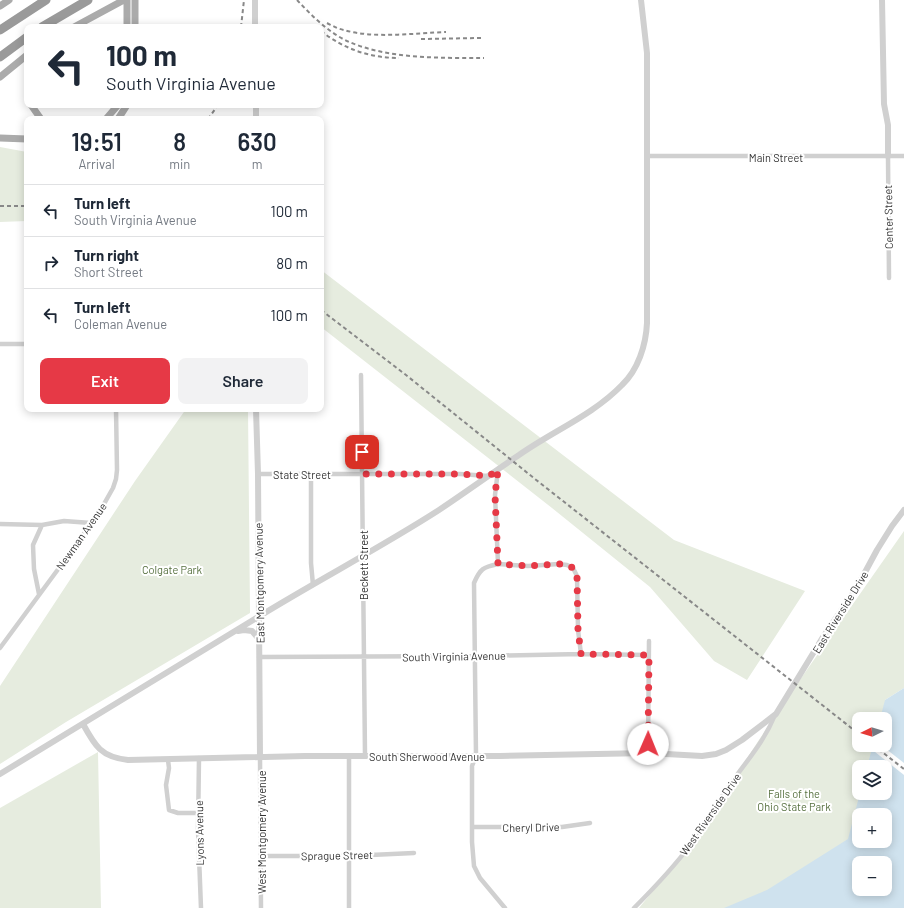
<!DOCTYPE html>
<meta charset="utf-8">
<style>
:root{--surface:#fff;--page:#f2f2f3;--text:#1f2937;--muted:#747a83;--line:#e0e1e3;--accent:#e63946}
body{margin:0;font-family:Barlow,sans-serif;background:var(--page);color:var(--text);height:100vh;display:flex;flex-direction:column;font-size:15px;white-space:nowrap}
*{box-sizing:border-box;margin:0}
p{font-size:13px;color:var(--muted)}
.icon{flex:none;width:22px;height:22px;fill:none;stroke:currentColor;stroke-width:2;stroke-linecap:round;stroke-linejoin:round}
.map{position:relative;flex:1;overflow:hidden}
.panel{position:absolute;left:24px;top:116px;width:300px;height:296px;display:flex;flex-direction:column;background:var(--surface);border-radius:8px;box-shadow:0 2px 10px #0003}
.panel>*{flex:none}
.guide{position:absolute;left:24px;top:24px;width:300px;height:84px;border-radius:8px;box-shadow:0 2px 10px #0003;background:#fff;color:var(--text);overflow:hidden}
.needle{width:26px;rotate:265deg}
.tools{position:absolute;left:852px;top:712px;display:grid;gap:8px}
.tools a{display:grid;place-items:center;width:40px;height:40px;border-radius:8px;background:var(--surface);box-shadow:0 2px 10px #0003;font-size:20px}
.pin{position:absolute;display:grid;place-items:center;width:34px;height:34px;color:#fff;margin:-17px;border-radius:8px;box-shadow:0 2px 6px #0006}
.me{position:absolute;width:44px;margin:-22px;rotate:1deg;stroke-linejoin:round;filter:drop-shadow(0 0 3px #0008)}
.turn{display:flex;align-items:center;gap:14px;height:84px;padding:0 16px;font-size:18px}
.turn .icon{width:52px;height:52px;stroke-width:2.5}
.turn b{display:block;font-size:28px;line-height:34px}
.eta{display:flex;justify-content:space-evenly;align-items:center;height:68px;text-align:center}
.eta b{font-size:24px;font-weight:600;line-height:28px}
.button{display:flex;gap:8px;margin-top:auto;padding:8px 16px}
.button a{flex:1;height:46px;border-radius:8px;background:var(--accent);color:#fff;font-size:16px;font-weight:600;line-height:46px;text-align:center}
.button a+a{background:var(--page);color:var(--text)}
ul{padding:0;list-style:none}
li{display:flex;align-items:center;gap:12px;height:52px;padding:0 16px;border-top:1px solid var(--line)}
li div{flex:1}
li b{display:block;font-size:15px}
li em{font-style:normal}
.map>svg:first-child{display:block}
</style>
<div class="map">
<svg width="904" height="908" viewBox="0 0 904 908">
<rect width="100%" height="100%" fill="#fff"/>
<path fill="#e6ecdf" fill-rule="evenodd" d="M 0,147 L 27,152 L 27,221 L 0,222 Z
M 321,270 L 674,540 L 805,591 L 747,680 L 714,661 L 650,587 L 552,508 L 321,327 Z
M 186,409 L 248,409 L 250,613 L 66,722 L 0,764 L 0,686 L 135,481 Z
M 904,531 L 904,688 L 885,700 L 904,908 L 639,908 L 691,844 L 776,714 ZM 859,719 L 885,719 L 885,745 L 859,745 ZM 859,767 L 885,767 L 885,793 L 859,793 ZM 859,815 L 885,815 L 885,841 L 859,841 ZM 859,863 L 885,863 L 885,889 L 859,889 Z
M 98,752 L 101,908 L 0,908 L 0,808 Z"/>
<path fill="#cfe2ee" fill-rule="evenodd" d="M 904,688 L 904,908 L 724,908 L 767,890 L 848,839 L 860,793 L 885,793 L 885,767 L 867,767 L 873,745 L 885,745 L 885,719 L 880,719 L 885,700 ZM 859,815 L 885,815 L 885,841 L 859,841 ZM 859,863 L 885,863 L 885,889 L 859,889 Z"/>
<path fill="#fff" d="M 871,745 L 881,745 L 904,763 L 904,775 L 870,748 Z"/>
<g fill="none" stroke-linecap="round" stroke-linejoin="round">
<path stroke="#d0d0d0" stroke-width="4.5" d="M 647,156 L 904,156
M 888,156 L 889,278
M 0,344 L 27,344
M 361,375 C 363,502 363,629 365,756
M 498,470 L 495,495 L 498,564 C 483,567 480,569 474,583 L 476,756 L 472,766 L 472,842 L 474,866 L 480,878 L 505,908
M 258,474 L 460,474 L 488,476
M 311,474 L 311,563 L 313,585
M 0,524 L 42,525 L 64,521 L 91,523
M 498,564 L 528,566 L 559,564 L 567,565 L 573,568 L 577,576 L 578,630 L 581,654
M 39,594 L 34,569 L 33,545 L 42,525
M 0,648 L 73,549 L 100,511 L 113,488 L 116,479 L 117,470 L 116,409
M 259,657 L 475,656 L 581,654 L 649,655
M 648,753 L 649,641
M 349,756 L 349,908
M 260,757 L 261,908
M 199,758 L 198,830 L 201,908
M 168,760 L 169,768 L 166,785 L 169,810 L 178,813 L 198,813
M 472,827 L 562,827 L 590,823
M 261,856 L 349,856 L 414,853
M 634,908 C 654,888 674,867 691,844 C 705,824 717,802 732,782 C 748,759 764,742 775,715"/>
<path stroke="#d0d0d0" stroke-width="6" d="M 255,0 L 255,27
M 882,0 L 884,104 L 888,125 L 888,156
M 256,105 L 256,119
M 256,409 L 258,474 L 260,757
M 238,631 L 244,630 L 252,631 L 259,639
M 83,724 C 95,746 101,757 128,760 L 305,756 L 500,756 L 648,753 L 702,756 L 716,754 L 726,750 L 742,740 L 776,714 L 823,637 L 856,589 L 877,550 L 892,526 L 904,510
M 0,774 C 86,722 172,669 258,617 C 318,580 380,548 439,510 C 466,492 492,473 519,455 C 553,431 593,415 622,385 C 638,370 646,345 647,323 L 647,53 L 641,0"/>
<path stroke="#ababab" stroke-width="7" d="M 127,0 L 127,27
M 0,6 L 9,0
M 74,27 L 124,0
M 135,27 L 135,0
M 0,77 L 27,55
M 31,105 L 41,119
M 106,119 L 118,105
M 118,119 L 127,105
M 0,138 L 27,139"/>
<path stroke="#9a9a9a" stroke-width="9" d="M 42,27 L 88,0
M 0,30 L 46,0
M 0,57 L 27,37"/>
<path stroke="#888" stroke-width="2" stroke-dasharray="4 3" stroke-linecap="butt" d="M 297,0 C 311,15 328,32 347,41 C 387,59 440,58 484,58
M 327,23 C 333,26 338,29 344,30 C 374,39 415,33 446,32
M 241,27 L 244,0
M 321,31 C 344,49 370,58 399,58
M 421,39 L 481,38
M 208,119 L 218,105
M 0,206 L 27,206
M 321,310 L 406,375 L 535,479 L 859,734
M 873,745 L 904,769"/>
</g>
<g fill="none" stroke-linecap="round" stroke-linejoin="round">
<path stroke="#e63946" stroke-width="7" stroke-dasharray="0 12.6" d="M 362,452 L 363,474 L 460,474 L 489,476 L 498,470 L 495,495 L 498,564 L 528,566 L 559,564 L 567,565 L 573,568 L 577,576 L 578,630 L 581,654 L 649,655 L 648,744"/>
</g>
<g text-anchor="middle" dominant-baseline="central" stroke-width="4" stroke-linejoin="round" paint-order="stroke">
<g font-size="11" fill="#333" stroke="#fff">
<text x="776" y="157">Main Street</text>
<text transform="translate(888 217) rotate(-91)">Center Street</text>
<text x="302" y="474">State Street</text>
<text transform="translate(81 536) rotate(-55)">Newman Avenue</text>
<text transform="translate(363 565) rotate(-90)">Beckett Street</text>
<text transform="translate(259 583) rotate(-91)">East Montgomery Avenue</text>
<text transform="translate(840 612) rotate(-58)">East Riverside Drive</text>
<text transform="translate(454 656) rotate(-1)">South Virginia Avenue</text>
<text x="427" y="756">South Sherwood Avenue</text>
<text transform="translate(710 814) rotate(-55)">West Riverside Drive</text>
<text transform="translate(531 827) rotate(-1)">Cheryl Drive</text>
<text transform="translate(261 832) rotate(-90)">West Montgomery Avenue</text>
<text transform="translate(199 833) rotate(-91)">Lyons Avenue</text>
<text transform="translate(337 855) rotate(-1)">Sprague Street</text>
</g>
<g font-size="11" fill="#56703f" stroke="#fff">
<text x="172" y="569">Colgate Park</text>
<text x="794" y="793">Falls of the<tspan x="794" dy="13">Ohio State Park</tspan></text>
</g>
</g>
</svg>
<div class="tools">
<a><svg class="needle" viewBox="-14 -14 28 28"><path d="M0-13l5 13h-10z" fill="#e53935"/><path d="M0 13l5-13h-10z" fill="#747a83"/></svg></a>
<a><svg class="icon" aria-label="layers" viewBox="0 0 24 24"><path d="M12 4l9 5-9 5-9-5zM3 14l9 5 9-5"/></svg></a>
<a>+</a>
<a>−</a>
</div>
<div class="pin" style="left:362px;top:452px;background:#d93025"><svg class="icon" aria-label="arrive" viewBox="0 0 24 24"><path d="M6 21V4h12l-3 4 3 4H6"/></svg></div>
<svg class="me" style="left:648px;top:744px" viewBox="-20 -20 40 40"><circle r="19" fill="#fff"/><path d="M0-13L10 11 0 6-10 11z" fill="#e63946"/></svg>
<div class="guide">
<div class="turn"><svg class="icon" aria-label="left" viewBox="0 0 24 24"><path d="M17 20v-9H6M10 6l-5 5 5 5"/></svg><div><b>100 m</b>South Virginia Avenue</div></div>
</div>
<section class="panel">
<div class="eta">
<div><b>19:51</b><p>Arrival</p></div>
<div><b>8</b><p>min</p></div>
<div><b>630</b><p>m</p></div>
</div>
<ul>
<li><svg class="icon" aria-label="left" viewBox="0 0 24 24"><path d="M17 20v-9H6M10 6l-5 5 5 5"/></svg><div><b>Turn left</b><p>South Virginia Avenue</p></div><em>100 m</em></li>
<li><svg class="icon" aria-label="right" viewBox="0 0 24 24"><path d="M7 20v-9h11M14 6l5 5-5 5"/></svg><div><b>Turn right</b><p>Short Street</p></div><em>80 m</em></li>
<li><svg class="icon" aria-label="left" viewBox="0 0 24 24"><path d="M17 20v-9H6M10 6l-5 5 5 5"/></svg><div><b>Turn left</b><p>Coleman Avenue</p></div><em>100 m</em></li>
</ul>
<div class="button"><a>Exit</a><a>Share</a></div>
</section>
</div>
